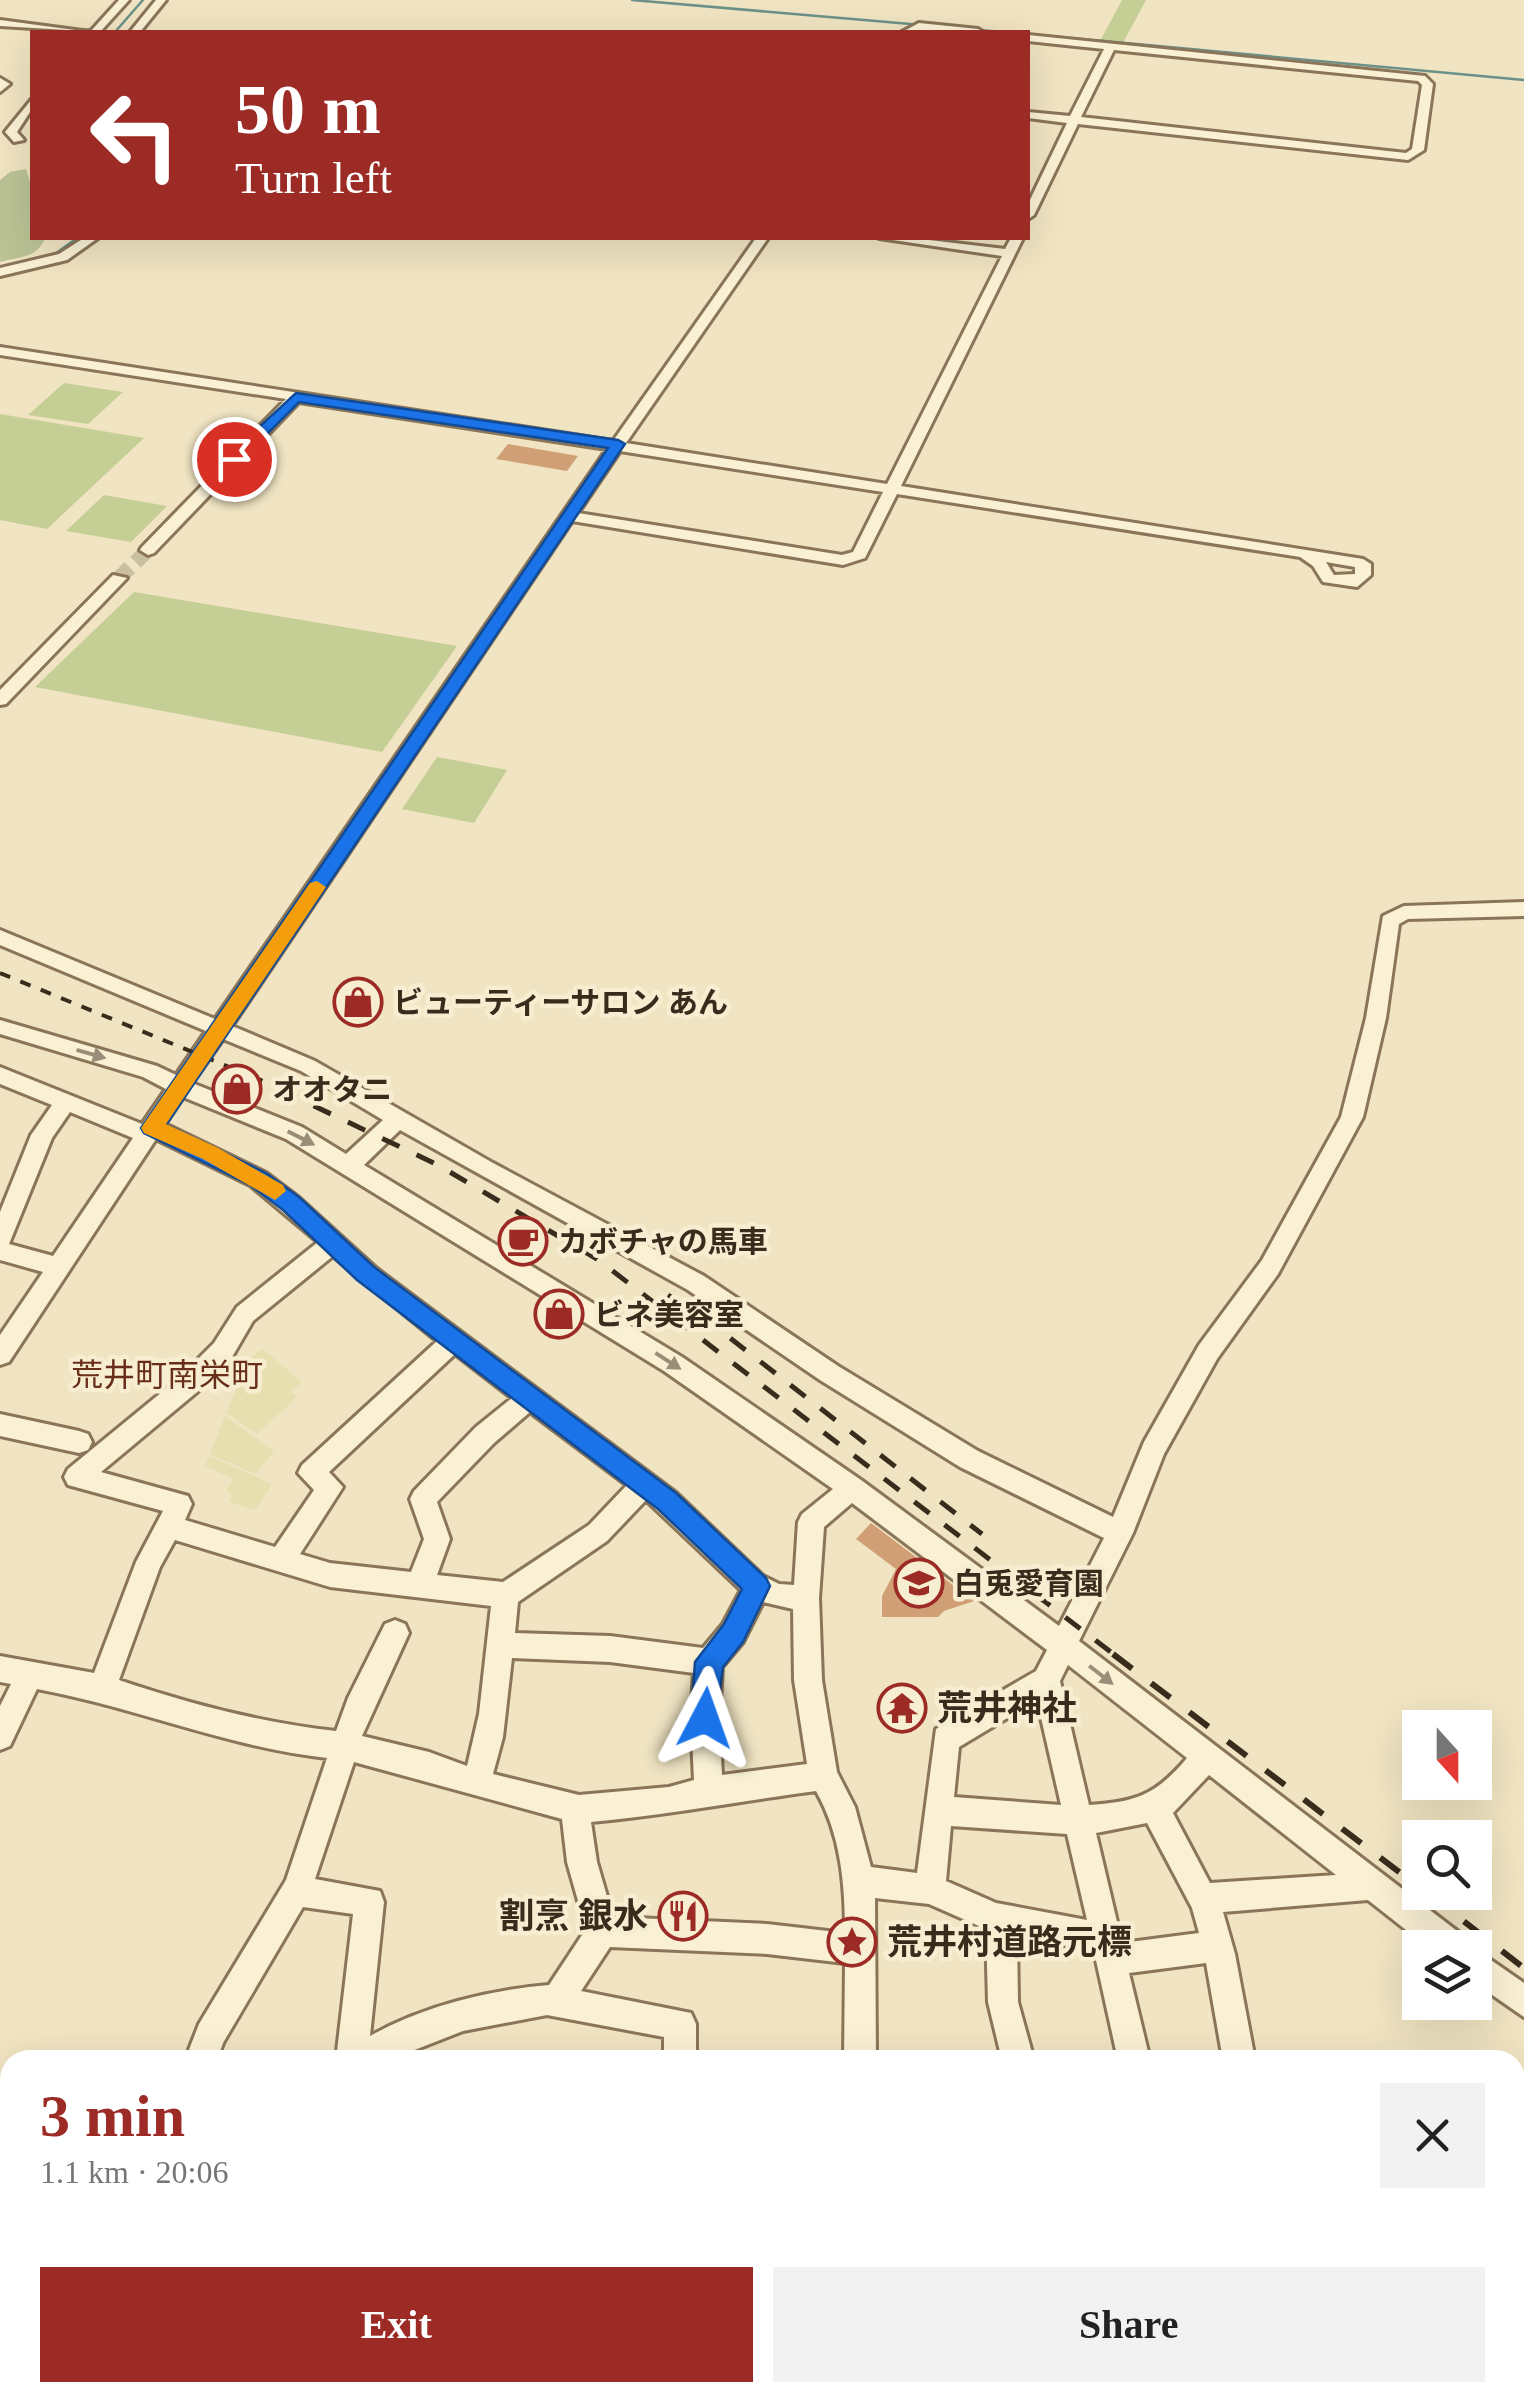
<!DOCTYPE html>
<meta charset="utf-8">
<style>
:root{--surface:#fff;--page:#f2f2f2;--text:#222;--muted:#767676;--accent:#9c2a25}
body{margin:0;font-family:"Times New Roman","Noto Sans JP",serif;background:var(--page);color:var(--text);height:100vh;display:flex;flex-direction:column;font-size:38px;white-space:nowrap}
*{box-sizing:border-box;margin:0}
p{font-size:32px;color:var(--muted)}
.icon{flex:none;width:55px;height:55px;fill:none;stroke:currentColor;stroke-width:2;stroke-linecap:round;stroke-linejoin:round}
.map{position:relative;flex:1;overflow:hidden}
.side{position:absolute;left:0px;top:2050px;width:1525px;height:352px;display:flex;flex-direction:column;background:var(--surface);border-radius:30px 30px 0 0;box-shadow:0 10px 40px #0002}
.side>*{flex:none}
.banner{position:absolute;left:30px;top:30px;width:1000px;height:210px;border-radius:0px;box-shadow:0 10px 40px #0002;background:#9c2a25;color:#fff;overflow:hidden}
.needle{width:65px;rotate:159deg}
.controls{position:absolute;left:1402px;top:1710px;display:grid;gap:20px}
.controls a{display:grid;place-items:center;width:90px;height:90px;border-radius:0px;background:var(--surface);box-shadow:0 10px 40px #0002;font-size:50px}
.pin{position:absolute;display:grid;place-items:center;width:85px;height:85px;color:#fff;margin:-42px;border:5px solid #fff;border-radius:50%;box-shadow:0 2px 10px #0007}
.me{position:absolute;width:110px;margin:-55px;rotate:4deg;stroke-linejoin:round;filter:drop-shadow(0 0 8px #0008)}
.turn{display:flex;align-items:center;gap:35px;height:210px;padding:0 40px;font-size:45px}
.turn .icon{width:130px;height:130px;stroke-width:2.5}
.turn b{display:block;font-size:70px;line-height:85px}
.round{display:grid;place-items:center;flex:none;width:105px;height:105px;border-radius:0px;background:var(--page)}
.head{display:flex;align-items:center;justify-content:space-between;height:170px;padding:0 40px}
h1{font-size:60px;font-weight:600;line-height:75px;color:var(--accent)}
.action{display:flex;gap:20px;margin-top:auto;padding:20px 40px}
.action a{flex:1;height:115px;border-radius:0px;background:var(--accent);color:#fff;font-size:40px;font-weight:600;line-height:115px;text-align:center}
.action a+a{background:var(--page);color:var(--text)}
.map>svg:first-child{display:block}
</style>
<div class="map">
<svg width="1524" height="2401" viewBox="0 0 1524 2401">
<rect width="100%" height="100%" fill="#f0e4c2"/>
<path fill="#e6dfaf" d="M 262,1349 L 302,1382 L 291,1391 L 297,1397 L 257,1434 L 227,1413 L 246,1362 Z
M 225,1416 L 274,1451 L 256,1474 L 210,1454 Z
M 209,1456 L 272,1484 L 255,1510 L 229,1502 L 233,1495 L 226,1490 L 234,1479 L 205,1466 Z"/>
<path fill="#c5ce95" d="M 1122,0 L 1146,0 L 1123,43 L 1100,41 Z
M 64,383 L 123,392 L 88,424 L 28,415 Z
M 0,414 L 144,438 L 47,529 L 0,520 Z
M 104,495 L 167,506 L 131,542 L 66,531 Z
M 134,592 L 457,646 L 382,752 L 35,687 Z
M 437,757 L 507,770 L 474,823 L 402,809 Z"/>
<path fill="#bbc395" d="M 26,169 L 32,188 L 32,238 L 45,238 C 38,258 19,257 0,262 L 0,180 L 10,172 Z"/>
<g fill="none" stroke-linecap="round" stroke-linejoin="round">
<path stroke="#6b9189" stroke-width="2.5" d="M 632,0 L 922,25
M 978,30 L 1005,32
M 115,32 L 143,0
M 1028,34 L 1524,80
M 0,267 L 52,256 L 77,238"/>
</g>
<path fill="#d09f76" d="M 508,444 L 578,456 L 567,471 L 496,459 Z
M 871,1523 L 974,1601 L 944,1611 L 938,1617 L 882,1617 L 882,1596 L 896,1569 L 856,1539 Z"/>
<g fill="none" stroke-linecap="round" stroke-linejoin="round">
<path stroke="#cbbfa1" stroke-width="15" stroke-dasharray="15 8" stroke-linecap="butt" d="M 119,578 L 148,550"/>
<g stroke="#8a7558" stroke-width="6">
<path id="minor" d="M 119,0 L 129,0 L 100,32 L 0,26 L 0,20 L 90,32 Z
M 156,0 L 166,0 L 140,32 L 130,32 Z
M 919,23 L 978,29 L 983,32 L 902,32 Z
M 1028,35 L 1425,76 L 1433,84 L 1424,150 L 1408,160 L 1078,124 L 1034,215 L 1028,219 L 1028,204 L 1067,123 L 1028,118 L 1028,112 L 1070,116 L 1104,49 L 1028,41 ZM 1114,50 L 1418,81 L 1422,85 L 1412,149 L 1406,153 L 1081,117 Z
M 0,78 L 10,84 L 0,92 Z
M 32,99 L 32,109 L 17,132 L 24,140 L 14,142 L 5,132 Z
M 84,238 L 98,238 L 67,260 L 0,276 L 0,268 L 59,254 Z
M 756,238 L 768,238 L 626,443 L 887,484 L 1002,256 L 879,238 L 912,238 L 1005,249 L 1011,238 L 1023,238 L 901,486 L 1363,559 L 1371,564 L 1371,575 L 1357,587 L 1323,582 L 1313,566 L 1300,557 L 897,494 L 865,558 L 843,565 L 572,521 L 232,1026 L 315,1061 L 493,1163 L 704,1276 L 838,1366 L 978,1451 L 1113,1517 L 1144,1442 L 1199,1345 L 1262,1260 L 1341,1117 L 1366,1018 L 1383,916 L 1404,906 L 1524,902 L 1524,916 L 1408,919 L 1399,924 L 1386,1018 L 1363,1117 L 1278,1274 L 1217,1359 L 1164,1454 L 1133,1533 L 1079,1641 L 1465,1937 L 1469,1948 L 1429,1948 L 1368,1900 L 1223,1912 L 1235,1954 L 1255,2060 L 1223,2060 L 1206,1963 L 1129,1973 L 1150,2060 L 1118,2060 L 1094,1951 L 1017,1937 L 1018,2002 L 1034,2060 L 1002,2060 L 988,2002 L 986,1929 L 929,1904 L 875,1898 L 876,2060 L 844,2060 L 845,1963 L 767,1954 L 610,1947 L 581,1991 L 691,2013 L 696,2024 L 696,2060 L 664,2060 L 664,2037 L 547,2015 L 463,2031 L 389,2060 L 336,2060 L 353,1914 L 303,1907 L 223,2043 L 217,2060 L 185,2060 L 199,2024 L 286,1880 L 327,1758 C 227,1747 135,1707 37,1689 L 10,1746 L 0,1750 L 0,1706 L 11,1684 L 0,1682 L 0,1656 L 94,1673 L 136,1562 L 163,1511 L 68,1485 L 64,1477 L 68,1469 L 179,1378 L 214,1343 L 237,1307 L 318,1242 L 250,1185 L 156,1139 L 9,1362 L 0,1365 L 0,1335 L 43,1272 L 0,1260 L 0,1212 L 31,1135 L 52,1105 L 0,1084 L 0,1067 L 142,1124 L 166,1089 L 143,1077 L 0,1034 L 0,1020 L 157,1066 L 176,1075 L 206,1031 L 0,945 L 0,930 L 215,1019 L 607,449 L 299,402 L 154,553 L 148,555 L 140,550 L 142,547 L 286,399 L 0,355 L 0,347 L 613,441 ZM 620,451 L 883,492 L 853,552 L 842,555 L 578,513 ZM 1326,562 L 1355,567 L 1355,574 L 1334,575 ZM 223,1039 L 301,1071 L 383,1120 L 346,1154 L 302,1127 L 192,1083 ZM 183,1097 L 286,1139 L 664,1371 L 833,1489 L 802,1514 L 798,1522 L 794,1585 L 779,1584 L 763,1576 L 676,1493 L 377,1269 L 299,1198 L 266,1173 L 165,1124 ZM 70,1112 L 133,1138 L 53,1256 L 9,1244 L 52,1138 ZM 400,1130 L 688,1290 L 820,1380 L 960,1467 L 1104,1538 L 1059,1626 L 861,1480 L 682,1357 L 364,1165 ZM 333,1256 L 437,1341 L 302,1465 L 298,1473 L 314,1490 L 275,1547 L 185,1520 L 192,1504 L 188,1496 L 101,1472 L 197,1392 L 232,1357 L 253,1321 ZM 455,1354 L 512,1398 L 476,1427 L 414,1491 L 410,1499 L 424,1539 L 411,1572 L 330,1563 L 300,1554 L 343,1487 L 329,1472 ZM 530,1412 L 627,1485 L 589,1525 L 503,1582 L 437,1575 L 450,1539 L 437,1502 L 494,1443 ZM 646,1500 L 741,1590 L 723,1624 L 703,1648 L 610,1636 L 515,1633 L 518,1602 L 607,1541 ZM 852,1503 L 1047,1650 L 1036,1671 L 936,1729 L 917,1873 L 871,1867 L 855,1807 L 837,1772 L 822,1680 L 819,1598 L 824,1527 ZM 175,1540 L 330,1587 L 491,1606 L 479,1714 L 467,1766 L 429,1752 L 362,1736 L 409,1633 L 405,1624 L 395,1620 L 385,1624 L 348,1698 L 336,1731 C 261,1723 190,1704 119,1680 L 160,1567 ZM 763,1602 L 793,1609 L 794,1680 L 807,1764 L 722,1775 L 719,1718 L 722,1667 L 743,1642 ZM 512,1658 L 610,1662 L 694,1673 L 691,1718 L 694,1780 L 669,1787 L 579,1795 L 493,1774 L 503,1737 ZM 1068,1665 L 1187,1758 C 1156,1795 1136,1802 1089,1805 L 1060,1681 ZM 1037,1700 L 1061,1805 L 954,1797 L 959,1747 ZM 354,1762 L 562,1819 L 567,1862 L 586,1929 L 549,1985 C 489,1990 423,2006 370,2036 L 384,1902 L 380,1891 L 315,1879 ZM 1209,1775 L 1336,1875 L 1210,1883 L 1173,1813 ZM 816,1791 C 841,1835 845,1884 845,1933 L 767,1924 L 613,1917 L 597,1862 L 591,1822 C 667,1815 741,1801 816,1791 ZM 1147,1823 L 1192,1908 L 1199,1933 L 1122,1943 L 1096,1833 ZM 951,1826 L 1067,1834 L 1087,1920 L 996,1903 L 946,1881 Z
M 113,575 L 127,578 L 6,704 L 0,705 L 0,690 Z
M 0,1414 L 79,1431 L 88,1434 L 92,1442 L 88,1450 L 79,1453 L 0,1436 Z
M 1475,1949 L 1524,1983 L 1524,2017 L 1475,1983 Z
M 10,2096 L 10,2128 L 0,2129 L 0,2097 Z
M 1515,2126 L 1524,2126 L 1524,2158 L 1515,2158 Z
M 1524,2260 L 1524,2294 L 1515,2295 L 1515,2261 Z
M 0,2366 L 10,2369 L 10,2392 L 25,2392 L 22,2398 L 0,2400 Z
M 230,2392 L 265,2392 L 264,2401 L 228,2401 Z
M 886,2392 L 921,2392 L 922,2401 L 886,2401 Z"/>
</g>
<use href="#minor" fill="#faf1d5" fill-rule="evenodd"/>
<path stroke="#392c1d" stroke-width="4" stroke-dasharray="11 11" stroke-linecap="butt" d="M 0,973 L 251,1076"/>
<path stroke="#392c1d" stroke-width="5" stroke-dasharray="19 19" stroke-linecap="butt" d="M 245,1073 L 438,1165 L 597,1259 L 1116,1656
M 668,1295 L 712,1324 L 982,1534"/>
<path stroke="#392c1d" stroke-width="6" stroke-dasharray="24 24" stroke-linecap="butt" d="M 1113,1654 L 1420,1888
M 1426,1892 L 1524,1968"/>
</g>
<defs><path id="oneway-solid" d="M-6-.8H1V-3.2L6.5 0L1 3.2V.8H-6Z" transform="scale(2.5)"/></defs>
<g fill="#9a8e79">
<use href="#oneway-solid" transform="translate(91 1054) rotate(16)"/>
<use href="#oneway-solid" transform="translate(301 1138) rotate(27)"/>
<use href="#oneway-solid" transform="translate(668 1361) rotate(33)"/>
<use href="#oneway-solid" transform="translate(1101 1675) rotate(38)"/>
</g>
<path fill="#1a73e8" stroke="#114b97" stroke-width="2.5" d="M 296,393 L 618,440 L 625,444 L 166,1125 L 266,1173 L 299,1197 L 374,1267 L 676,1493 L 766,1578 L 770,1586 L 743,1642 L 723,1667 L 715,1728 L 705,1732 L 695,1728 L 691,1718 L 695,1662 L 724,1624 L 742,1589 L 658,1509 L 357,1280 L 283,1210 L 250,1185 L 144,1133 L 141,1128 L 608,448 L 299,402 L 239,462 L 228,462 L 228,456 Z"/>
<path fill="#f59e0b" d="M 317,881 L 326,887 L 166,1124 L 218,1148 L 283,1185 L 286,1191 L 275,1200 L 203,1159 L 144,1133 L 141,1128 L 310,883 Z"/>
<defs>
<g id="shop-ring" transform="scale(2.5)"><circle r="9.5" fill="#f7eed1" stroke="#9c2a25" stroke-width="1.5"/><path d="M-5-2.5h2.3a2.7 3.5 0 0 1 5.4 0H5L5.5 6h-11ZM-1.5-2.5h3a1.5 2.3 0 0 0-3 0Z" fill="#9c2a25"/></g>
<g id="cafe-ring" transform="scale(2.5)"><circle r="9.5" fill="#f7eed1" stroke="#9c2a25" stroke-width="1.5"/><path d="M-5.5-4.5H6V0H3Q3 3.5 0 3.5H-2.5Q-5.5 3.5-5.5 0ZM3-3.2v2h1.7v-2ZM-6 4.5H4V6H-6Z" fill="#9c2a25"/></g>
<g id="school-ring" transform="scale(2.5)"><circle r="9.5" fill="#f7eed1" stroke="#9c2a25" stroke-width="1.5"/><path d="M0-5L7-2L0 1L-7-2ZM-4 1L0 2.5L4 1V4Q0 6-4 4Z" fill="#9c2a25"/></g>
<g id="temple-ring" transform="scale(2.5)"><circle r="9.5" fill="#f7eed1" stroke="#9c2a25" stroke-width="1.5"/><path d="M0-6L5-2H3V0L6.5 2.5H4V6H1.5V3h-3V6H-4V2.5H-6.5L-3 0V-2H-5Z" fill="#9c2a25"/></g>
<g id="restaurant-ring" transform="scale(2.5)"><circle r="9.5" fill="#f7eed1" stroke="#9c2a25" stroke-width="1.5"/><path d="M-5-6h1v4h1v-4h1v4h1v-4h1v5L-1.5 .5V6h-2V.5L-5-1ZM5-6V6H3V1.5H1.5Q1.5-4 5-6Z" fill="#9c2a25"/></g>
<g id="sight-ring" transform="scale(2.5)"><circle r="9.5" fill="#f7eed1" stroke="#9c2a25" stroke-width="1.5"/><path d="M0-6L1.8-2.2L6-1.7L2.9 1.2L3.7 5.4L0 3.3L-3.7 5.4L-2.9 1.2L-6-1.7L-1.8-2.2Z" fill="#9c2a25"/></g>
</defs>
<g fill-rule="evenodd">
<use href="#shop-ring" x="358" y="1002"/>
<use href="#shop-ring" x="237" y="1089"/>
<use href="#cafe-ring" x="523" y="1241"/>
<use href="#shop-ring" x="559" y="1314"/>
<use href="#school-ring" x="919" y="1583"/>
<use href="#temple-ring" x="902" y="1708"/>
<use href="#restaurant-ring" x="683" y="1916"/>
<use href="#sight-ring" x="852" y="1942"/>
</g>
<g text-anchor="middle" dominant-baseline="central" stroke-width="9" stroke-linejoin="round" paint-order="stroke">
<g font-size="30" font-weight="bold" fill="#392c1d" stroke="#f7eed1" text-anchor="start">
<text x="393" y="1002">ビューティーサロン あん</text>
<text x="272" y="1089">オオタニ</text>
<text x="558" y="1241">カボチャの馬車</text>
<text x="594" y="1314">ビネ美容室</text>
<text x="954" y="1583">白兎愛育園</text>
</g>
<g font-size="32" fill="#682e1a" stroke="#f7eed1">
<text x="167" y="1375">荒井町南栄町</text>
</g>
<g font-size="35" font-weight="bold" fill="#392c1d" stroke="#f7eed1" text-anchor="start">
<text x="937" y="1708">荒井神社</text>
<text x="648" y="1916" text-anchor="end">割烹 銀水</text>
<text x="887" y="1942">荒井村道路元標</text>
</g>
</g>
</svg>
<div class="controls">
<a><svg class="needle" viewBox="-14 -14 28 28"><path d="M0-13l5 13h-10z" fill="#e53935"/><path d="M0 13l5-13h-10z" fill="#767676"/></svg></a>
<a><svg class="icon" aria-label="search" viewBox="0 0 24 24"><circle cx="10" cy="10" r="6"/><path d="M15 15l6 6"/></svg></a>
<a><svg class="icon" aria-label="layers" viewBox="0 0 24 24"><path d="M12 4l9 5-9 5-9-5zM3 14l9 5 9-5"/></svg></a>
</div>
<div class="pin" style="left:234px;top:459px;background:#d93025"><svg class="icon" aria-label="arrive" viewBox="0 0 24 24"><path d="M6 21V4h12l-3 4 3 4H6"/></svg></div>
<svg class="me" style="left:705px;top:1718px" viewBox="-20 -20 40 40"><path d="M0-17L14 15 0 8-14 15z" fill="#1a73e8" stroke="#fff" stroke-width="4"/></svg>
<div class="banner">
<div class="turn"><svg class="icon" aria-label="left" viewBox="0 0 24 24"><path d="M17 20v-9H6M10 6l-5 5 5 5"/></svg><div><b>50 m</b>Turn left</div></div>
</div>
<section class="side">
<div class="head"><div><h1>3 min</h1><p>1.1 km · 20:06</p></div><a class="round"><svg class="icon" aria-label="close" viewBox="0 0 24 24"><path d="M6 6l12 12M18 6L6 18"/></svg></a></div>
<div class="action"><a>Exit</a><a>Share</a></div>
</section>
</div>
